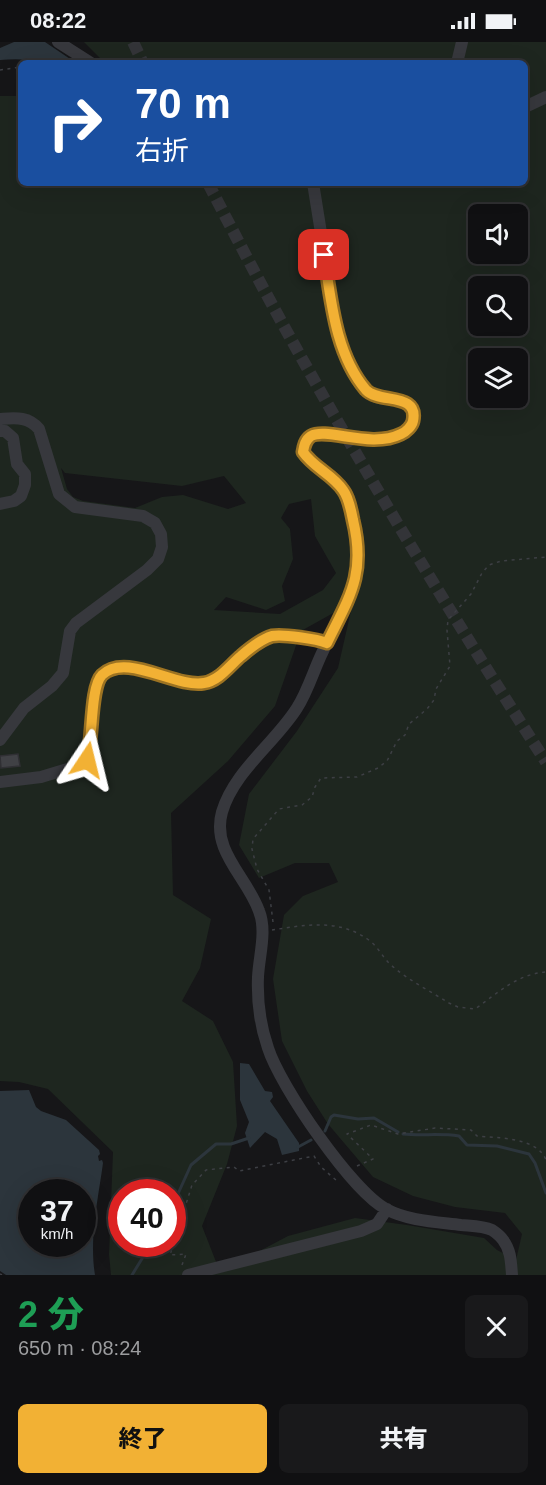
<!DOCTYPE html>
<html lang="ja">
<meta charset="utf-8">
<style>
:root{--surface:#101012;--page:#19191b;--text:#f1f3f6;--muted:#9c9d9f;--line:#303032;--accent:#f2b134}
body{margin:0;font-family:Arial,"Noto Sans JP",sans-serif;background:var(--page);color:var(--text);height:100vh;display:flex;flex-direction:column;font-size:22px;white-space:nowrap}
*{box-sizing:border-box;margin:0}
p{font-size:20px;color:var(--muted)}
.icon{flex:none;width:33px;height:33px;fill:none;stroke:currentColor;stroke-width:2;stroke-linecap:round;stroke-linejoin:round}
.map{position:relative;height:1233px;overflow:hidden}
.side{display:flex;flex-direction:column;background:var(--surface);flex:1}
.side>*{flex:none}
.top-card{position:absolute;left:18px;top:18px;width:510px;height:126px;border-radius:9px;box-shadow:0 6px 24px #0002,0 0 0 2px var(--line);background:#1a4fa0;color:#fff;overflow:hidden}
.controls{position:absolute;left:468px;top:162px;display:grid;gap:12px}
.controls a{display:grid;place-items:center;width:60px;height:60px;border-radius:9px;background:var(--surface);box-shadow:0 6px 24px #0002,0 0 0 2px var(--line);font-size:30px}
.speed{position:absolute;left:18px;top:1137px;display:flex;gap:12px;font-size:30px;font-weight:700;text-align:center}
.speed>*{display:grid;place-content:center;width:78px;height:78px;border-radius:50%;background:var(--surface);box-shadow:0 6px 24px #0002,0 0 0 2px var(--line);line-height:1}
.speed small{font-size:15px;font-weight:400}
.speed .limit{border:9px solid #d22;background:#fff;color:#111}
.pin{position:absolute;display:grid;place-items:center;width:51px;height:51px;color:#fff;margin:-26px;border-radius:12px;box-shadow:0 3px 9px #0006}
.me{position:absolute;width:66px;margin:-33px;rotate:10deg;stroke-linejoin:round;filter:drop-shadow(0 0 4px #0008)}
.turn{display:flex;align-items:center;gap:21px;height:126px;padding:0 18px;font-size:27px}
.turn .icon{width:78px;height:78px;stroke-width:2.5}
.turn b{display:block;font-size:42px;line-height:51px}
.round{display:grid;place-items:center;flex:none;width:63px;height:63px;border-radius:9px;background:var(--page)}
.head{display:flex;align-items:center;justify-content:space-between;height:102px;padding:0 18px}
h1{font-size:36px;font-weight:800;line-height:45px;color:#1e9e55}
.action{display:flex;gap:12px;margin-top:auto;padding:12px 18px}
.action a{flex:1;height:69px;border-radius:9px;background:var(--accent);color:#111;font-size:24px;font-weight:800;line-height:69px;text-align:center}
.action a+a{background:var(--page);color:var(--text)}
.status{display:flex;justify-content:space-between;align-items:center;height:42px;padding:0 30px;background:var(--surface);direction:ltr}
.status svg{height:16px;fill:currentColor}
.map>svg:first-child{display:block}
</style>
<div class="status"><b>08:22</b><svg viewBox="0 0 49 12"><path d="M0 12V9h3v3zM5 12V6h3v6zM10 12V3h3v9zM15 12V0h3v12zM26 1h20v11H26zM47 4h2v5h-2z"/></svg></div>
<div class="map">
<svg width="546" height="1233" viewBox="0 0 546 1233">
<rect width="100%" height="100%" fill="#161618"/>
<path fill="#1e261f" fill-rule="evenodd" d="M 84,0 L 546,0 L 546,1233 L 111,1233 L 109,1212 L 113,1110 L 48,1047 L 19,1040 L 0,1039 L 0,54 L 21,54 L 21,141 L 525,141 L 525,21 L 105,21 ZM 478,172 L 518,172 L 518,212 L 478,212 ZM 478,244 L 518,244 L 518,284 L 478,284 ZM 478,316 L 518,316 L 518,356 L 478,356 ZM 61,426 L 65,431 L 182,444 L 224,434 L 246,461 L 228,467 L 183,453 L 162,455 L 135,466 L 83,459 L 73,455 L 67,447 ZM 311,457 L 315,494 L 336,531 L 323,548 L 280,572 L 214,568 L 226,555 L 266,568 L 285,559 L 282,544 L 293,517 L 290,487 L 281,476 L 289,462 ZM 353,560 L 338,626 L 297,689 L 249,752 L 239,803 L 259,836 L 295,821 L 329,821 L 338,840 L 303,854 L 284,873 L 273,937 L 282,999 L 307,1049 L 328,1082 L 373,1135 L 413,1154 L 455,1165 L 505,1171 L 522,1192 L 516,1218 L 497,1208 L 484,1196 L 407,1183 L 355,1176 L 288,1194 L 220,1230 L 202,1184 L 227,1122 L 237,1084 L 233,1020 L 213,979 L 182,959 L 200,926 L 211,877 L 173,853 L 171,771 L 228,719 L 275,664 L 301,589 ZM 122,1150 L 172,1150 L 172,1202 L 122,1202 Z"/>
<path fill="#2c353c" fill-rule="evenodd" d="M 14,0 L 45,0 L 76,21 C 50,21 26,15 0,18 L 0,6 Z
M 240,1021 L 249,1022 L 265,1049 L 272,1050 L 273,1055 L 270,1059 L 299,1101 L 299,1109 L 282,1113 L 277,1097 L 265,1090 L 250,1106 L 245,1091 L 249,1080 L 240,1058 Z
M 29,1048 L 36,1065 L 41,1069 L 66,1078 L 99,1108 L 100,1112 L 98,1114 L 99,1119 L 102,1118 L 103,1121 C 98,1158 89,1196 95,1233 L 6,1233 L 0,1229 L 0,1049 ZM 32,1150 L 82,1150 L 82,1202 L 32,1202 Z"/>
<g fill="none" stroke-linecap="round" stroke-linejoin="round">
<path stroke="#2c353c" stroke-width="3" d="M 325,1089 L 331,1075 L 334,1073 L 358,1077 L 374,1076 L 398,1090
M 403,1092 C 422,1094 440,1091 459,1094 L 467,1103 L 497,1104 L 529,1112 L 535,1121 L 546,1151
M 298,1105 L 311,1098
M 172,1165 L 191,1123 L 216,1102 L 231,1102 L 249,1096
M 132,1233 L 151,1202"/>
</g>
<path fill="#404145" stroke="#303034" stroke-width="1.5" d="M 18,712 L 20,724 L 1,726 L 0,714 Z"/>
<g fill="none" stroke-linecap="round" stroke-linejoin="round">
<path stroke="#333438" stroke-width="12" stroke-dasharray="12 6" stroke-linecap="butt" d="M 133,0 L 143,21
M 208,141 C 235,193 262,245 291,297 C 371,441 457,582 546,720"/>
<path stroke="#3d3f44" stroke-width="1.5" stroke-dasharray="3 4.5" stroke-linecap="butt" d="M 0,28 L 21,25
M 273,880 L 269,848 L 257,827 L 252,807 L 253,797 L 279,767 L 302,763 L 312,755 L 315,745 L 321,736 L 357,735 L 378,726 L 387,719 L 397,699 L 405,693 L 409,682 L 427,667 L 434,658 L 436,647 L 450,624 L 447,588 L 448,578 L 471,552 L 482,531 L 489,523 L 501,519 L 546,515
M 272,888 C 305,883 340,876 370,899 C 378,905 383,916 391,923 C 408,938 430,949 449,961 L 458,965 L 475,967 C 498,951 517,932 546,930
M 357,1124 L 373,1117 L 347,1092 L 371,1083 L 398,1092 L 435,1086 L 471,1088 L 477,1094 C 498,1096 537,1095 546,1118
M 182,1223 L 186,1212 L 170,1213 L 192,1143 L 206,1128 L 234,1125 L 239,1129 L 314,1114 L 321,1125 L 337,1139 L 338,1138
M 0,1232 L 2,1233"/>
<path stroke="#37383d" stroke-width="12" d="M 58,0 L 91,21
M 457,21 L 462,0
M 525,65 L 546,55
M 313,141 L 336,284 C 342,303 356,347 376,355 C 387,360 402,353 410,365 C 417,374 411,387 402,392 C 372,408 329,384 311,394 C 305,398 304,404 303,410 C 315,427 338,433 346,453 C 350,463 352,473 354,483 C 367,537 344,563 323,609 C 314,627 308,649 297,666 C 275,701 234,729 222,770 C 211,809 247,835 259,869 C 267,889 259,914 258,935 C 257,960 260,983 268,1006 C 280,1044 352,1149 386,1167 C 408,1179 437,1180 461,1183 C 471,1184 483,1184 492,1188 C 495,1190 501,1195 503,1198 C 511,1208 511,1221 512,1233
M 0,377 C 15,376 28,374 39,387 L 59,452 L 75,465 L 143,474 L 155,481 L 161,492 L 162,505 L 158,517 L 147,528 L 76,581 L 70,589 L 63,631 L 52,644 L 24,666 L 0,698
M 0,389 L 5,389 L 13,396 L 17,422 L 25,432 L 25,443 L 21,454 L 14,459 L 0,462
M 0,740 L 41,735 L 74,725 L 86,718 C 93,698 90,645 102,633 C 127,610 174,646 204,641 C 219,639 230,623 241,614 C 249,607 262,597 272,594 C 282,592 317,597 327,601
M 188,1233 L 361,1189 L 377,1182 L 387,1167"/>
</g>
<g fill="none" stroke-linecap="round" stroke-linejoin="round">
<g stroke="#9d7322" stroke-width="15">
<path id="route" d="M 87,718 C 93,698 90,645 102,633 C 126,610 175,646 204,641 C 219,639 230,623 241,614 C 249,607 262,597 272,594 C 283,592 317,597 327,601 C 350,554 366,532 353,478 C 351,468 349,456 343,448 C 332,432 314,426 303,410 C 304,404 305,398 311,394 C 327,385 371,407 401,392 C 406,390 412,384 413,379 C 419,350 379,362 366,348 C 335,312 331,257 324,213"/>
</g>
<use href="#route" stroke="#f2b134" stroke-width="10"/>
</g>
</svg>
<div class="controls">
<a><svg class="icon" aria-label="sound" viewBox="0 0 24 24"><path d="M4 9h4l5-4v14l-5-4H4zM17 9q2 3 0 6"/></svg></a>
<a><svg class="icon" aria-label="search" viewBox="0 0 24 24"><circle cx="10" cy="10" r="6"/><path d="M15 15l6 6"/></svg></a>
<a><svg class="icon" aria-label="layers" viewBox="0 0 24 24"><path d="M12 4l9 5-9 5-9-5zM3 14l9 5 9-5"/></svg></a>
</div>
<div class="speed"><div>37<small>km/h</small></div><div class="limit">40</div></div>
<div class="pin" style="left:324px;top:213px;background:#d93025"><svg class="icon" aria-label="arrive" viewBox="0 0 24 24"><path d="M6 21V4h12l-3 4 3 4H6"/></svg></div>
<svg class="me" style="left:87px;top:718px" viewBox="-20 -20 40 40"><path d="M0-17L14 15 0 8-14 15z" fill="#f2b134" stroke="#fff" stroke-width="4"/></svg>
<div class="top-card">
<div class="turn"><svg class="icon" aria-label="right" viewBox="0 0 24 24"><path d="M7 20v-9h11M14 6l5 5-5 5"/></svg><div><b>70 m</b>右折</div></div>
</div>
</div>
<section class="side">
<div class="head"><div><h1>2 分</h1><p>650 m · 08:24</p></div><a class="round"><svg class="icon" aria-label="close" viewBox="0 0 24 24"><path d="M6 6l12 12M18 6L6 18"/></svg></a></div>
<div class="action"><a>終了</a><a>共有</a></div>
</section>
